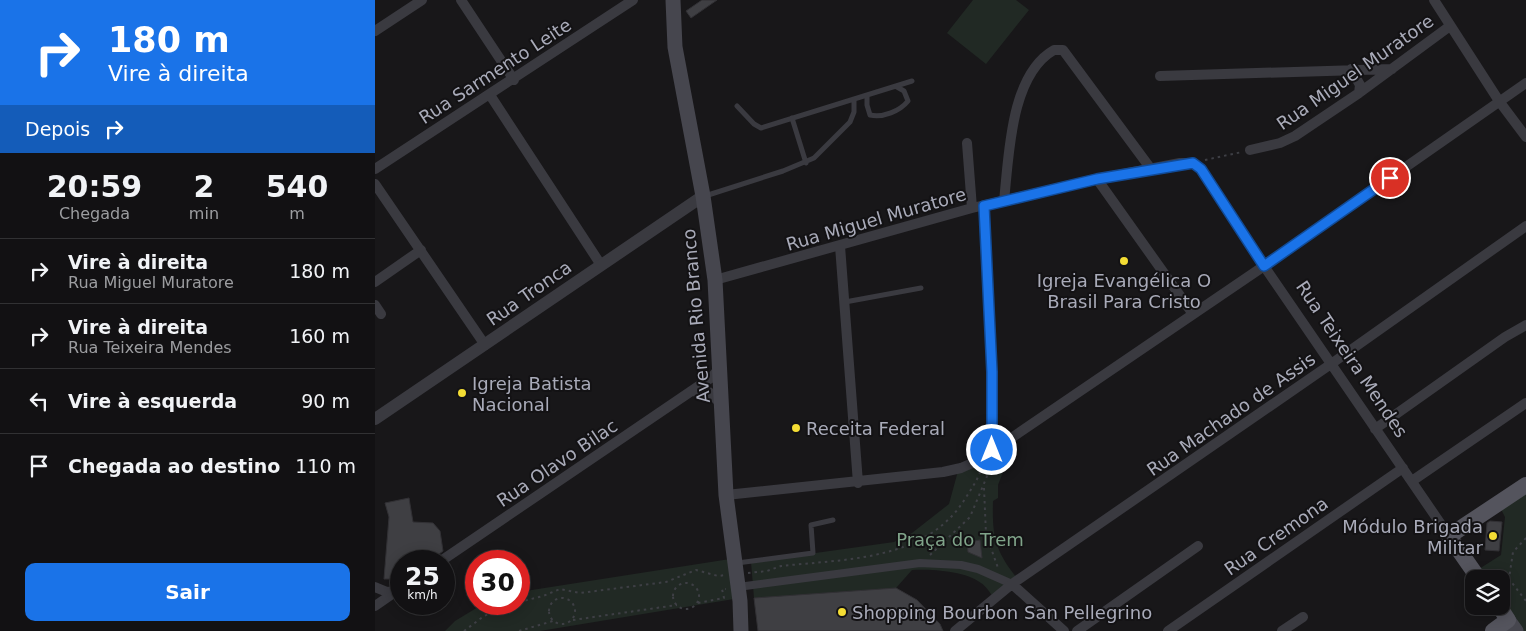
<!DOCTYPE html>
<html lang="pt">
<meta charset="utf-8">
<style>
:root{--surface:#121113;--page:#1f1f21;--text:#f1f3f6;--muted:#9c9da0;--line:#313133;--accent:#1a73e8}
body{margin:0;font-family:"DejaVu Sans",sans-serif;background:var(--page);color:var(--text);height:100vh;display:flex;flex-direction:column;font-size:19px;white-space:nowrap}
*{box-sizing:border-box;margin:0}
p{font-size:16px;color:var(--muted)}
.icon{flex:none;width:28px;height:28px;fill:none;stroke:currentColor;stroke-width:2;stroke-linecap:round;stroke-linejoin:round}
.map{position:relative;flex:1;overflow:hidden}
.details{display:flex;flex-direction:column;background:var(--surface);width:375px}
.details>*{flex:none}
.banner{background:#1a73e8;color:#fff;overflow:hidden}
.controls{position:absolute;left:1090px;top:570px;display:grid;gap:10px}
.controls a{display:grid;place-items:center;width:45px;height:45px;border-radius:10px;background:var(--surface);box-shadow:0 2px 12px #0003,0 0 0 1px var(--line);font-size:25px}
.speed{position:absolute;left:15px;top:550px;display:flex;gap:10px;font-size:25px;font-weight:700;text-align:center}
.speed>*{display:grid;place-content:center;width:65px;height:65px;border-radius:50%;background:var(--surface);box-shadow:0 2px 12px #0003,0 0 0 1px var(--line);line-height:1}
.speed small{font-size:12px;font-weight:400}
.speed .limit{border:8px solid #d22;background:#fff;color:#111}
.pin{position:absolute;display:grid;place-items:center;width:42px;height:42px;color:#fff;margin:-21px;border:2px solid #fff;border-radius:50%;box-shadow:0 1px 5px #0007}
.me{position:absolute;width:55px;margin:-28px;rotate:0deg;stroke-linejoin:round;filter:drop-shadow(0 0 4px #0008)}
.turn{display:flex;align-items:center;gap:18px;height:105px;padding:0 25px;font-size:22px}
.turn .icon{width:65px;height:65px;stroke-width:2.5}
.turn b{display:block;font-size:35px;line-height:42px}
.then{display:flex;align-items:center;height:48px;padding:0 25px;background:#0003;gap:10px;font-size:19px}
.eta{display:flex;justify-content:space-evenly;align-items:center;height:85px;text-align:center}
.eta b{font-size:30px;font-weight:700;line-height:35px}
.button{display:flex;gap:10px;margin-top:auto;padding:10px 25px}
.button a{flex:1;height:58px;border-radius:10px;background:var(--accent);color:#fff;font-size:20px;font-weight:700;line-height:58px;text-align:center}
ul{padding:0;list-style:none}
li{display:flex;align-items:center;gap:15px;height:65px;padding:0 25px;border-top:1px solid var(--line)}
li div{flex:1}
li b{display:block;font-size:19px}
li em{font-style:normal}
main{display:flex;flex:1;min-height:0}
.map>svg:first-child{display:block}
</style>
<main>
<section class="details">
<div class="banner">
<div class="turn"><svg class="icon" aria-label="right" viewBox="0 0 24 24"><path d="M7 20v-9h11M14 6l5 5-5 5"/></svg><div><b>180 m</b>Vire à direita</div></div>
<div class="then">Depois<svg class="icon" aria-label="right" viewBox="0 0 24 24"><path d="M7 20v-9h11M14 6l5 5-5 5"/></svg></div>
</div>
<div class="eta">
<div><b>20:59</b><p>Chegada</p></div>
<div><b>2</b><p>min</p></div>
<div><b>540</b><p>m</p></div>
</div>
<ul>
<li><svg class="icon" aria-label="right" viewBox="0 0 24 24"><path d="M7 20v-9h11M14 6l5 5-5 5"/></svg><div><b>Vire à direita</b><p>Rua Miguel Muratore</p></div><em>180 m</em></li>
<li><svg class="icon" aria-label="right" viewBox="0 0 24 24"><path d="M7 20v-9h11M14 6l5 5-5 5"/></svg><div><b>Vire à direita</b><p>Rua Teixeira Mendes</p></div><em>160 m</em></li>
<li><svg class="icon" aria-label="left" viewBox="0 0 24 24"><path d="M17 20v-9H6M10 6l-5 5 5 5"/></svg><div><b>Vire à esquerda</b></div><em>90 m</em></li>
<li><svg class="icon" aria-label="arrive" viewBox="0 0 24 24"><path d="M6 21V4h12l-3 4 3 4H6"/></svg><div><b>Chegada ao destino</b></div><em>110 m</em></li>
</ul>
<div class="button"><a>Sair</a></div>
</section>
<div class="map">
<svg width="1151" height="631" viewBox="0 0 1151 631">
<rect width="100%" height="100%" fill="#181719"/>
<path fill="#212924" d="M 598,0 L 641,0 L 654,10 L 611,64 L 572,33 Z
M 628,444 L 635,454 L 623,485 L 623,498 L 618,501 C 617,536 620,551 642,578 L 619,598 C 615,593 611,586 606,583 C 591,571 555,569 537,570 L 521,588 L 379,598 L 376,562 L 519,542 L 537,533 L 574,504 L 583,471 Z
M 1151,490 L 1151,631 L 1146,631 L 1126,602 L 1126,579 L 1110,579 L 1104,569 L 1126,555 L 1130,517 L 1125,507 Z
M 355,559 L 359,599 L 165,631 L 70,631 L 80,621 L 108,604 L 144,604 L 144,592 Z"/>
<path fill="#3f3f43" stroke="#323135" d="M 327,0 L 342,0 L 316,18 L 311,11 Z
M 34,498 L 38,522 L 58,523 L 65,531 L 68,551 L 55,561 L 26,561 L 26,572 L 14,579 L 9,579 L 14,517 L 10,503 Z
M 1115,521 L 1127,522 L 1124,551 L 1110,550 L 1112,523 Z
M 605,540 L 607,558 L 593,552 L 592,542 Z
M 521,588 L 542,600 L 565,624 L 568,631 L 383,631 L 379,598 Z"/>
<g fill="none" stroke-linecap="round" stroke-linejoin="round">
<path stroke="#3e3f45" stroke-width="2" stroke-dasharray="2.5 4" stroke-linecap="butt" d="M 830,160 L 867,152
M 609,488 L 611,534 L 623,568
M 1151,538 L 1138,552 L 1134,579 L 1151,601
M 555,555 L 595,517 L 618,462
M 373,573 L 392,571 L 406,566 C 471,559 551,561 590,499 C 596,489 603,480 606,469
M298 596a13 13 0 1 1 26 0a13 13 0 1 1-26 0Z
M174 611a13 13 0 1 1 26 0a13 13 0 1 1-26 0Z
M 144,602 L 168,596 L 185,589 L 205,593 L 291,582 L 321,570 L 343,576 L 351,575
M 323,603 L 349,598 L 347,589 L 351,589
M 198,620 L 302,605
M 89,631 L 109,616 L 137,604
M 144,631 L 178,621"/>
<path stroke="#3a3a40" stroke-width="5" d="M 492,95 L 492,105 L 495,115 C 508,118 525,111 533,101 L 529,91 L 522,87
M 362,106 L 379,124 L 386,128 L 537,81
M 417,118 L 431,163
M 330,196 L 408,171 L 439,158 L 475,122 L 479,112 L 479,99
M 470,302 L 546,288
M 362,563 L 438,553 L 436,525 L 458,520"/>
<path stroke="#3a3a40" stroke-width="8" d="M 363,587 L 545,563 L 586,565 L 603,569 L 637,584"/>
<path stroke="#3a3a40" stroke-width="10" d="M 86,0 L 139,80
M 1059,0 L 1124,101 L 1151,137
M 0,31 L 47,0
M 976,69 L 985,85 L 984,93
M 785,76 L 1017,69
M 115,95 L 226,265
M 592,143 L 597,208
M 875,150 L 905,143 L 920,136 L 984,93 L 1075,26
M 0,169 L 258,0
M 722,179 L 818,314
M 0,184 L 110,345
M 629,201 C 634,156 635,75 679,50 L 688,50 L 776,169
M 609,206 L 617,372 L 617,450
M 465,246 L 483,483
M 340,280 L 597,208 L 722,179 L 805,163 L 818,163 L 826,169 L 889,266 L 1074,536
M 0,282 L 46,250
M 0,305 L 6,314
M 318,391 L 334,392 L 346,404
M 1000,429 L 1130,337 L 1151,325
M 1037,481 L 1151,403
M 351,495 L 568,472 L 586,468 L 604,460 L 889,266 L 1151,83
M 66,561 L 337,377 L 345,367
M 637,584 L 689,631
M 0,587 L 12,592 L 22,591
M 0,606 L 26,588
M 580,631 L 637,584 L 956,364 L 1151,226
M 702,631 L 823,546
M 793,631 L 1028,468
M 907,631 L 928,617"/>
<path stroke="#3a3a40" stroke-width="12" d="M 0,419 L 328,196"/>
<path stroke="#46464e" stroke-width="15" d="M 298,0 L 300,47 L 328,196 L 340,280 L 351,495 L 365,601 L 366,631
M 1133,620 L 1141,631"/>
<path stroke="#54545d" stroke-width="16" d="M 1104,579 L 1074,536 L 1151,485
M 1118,631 L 1133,620 L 1124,606"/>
</g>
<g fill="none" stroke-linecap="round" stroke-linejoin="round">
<g stroke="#114b97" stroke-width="12">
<path id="route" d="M 617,450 L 617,372 L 609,206 L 722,179 L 818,163 L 826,169 L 889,266 L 1015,178"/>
</g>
<use href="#route" stroke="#1a73e8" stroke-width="9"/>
</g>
<g fill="#f4dd34" stroke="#131214" stroke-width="2">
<circle cx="749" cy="261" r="5"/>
<circle cx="87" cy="393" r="5"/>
<circle cx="421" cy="428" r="5"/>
<circle cx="1118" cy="536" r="5"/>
<circle cx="467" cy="612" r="5"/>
</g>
<g text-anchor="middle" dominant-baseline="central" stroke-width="4" stroke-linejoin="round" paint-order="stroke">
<g font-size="18" fill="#a9abb9" stroke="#131214">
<text transform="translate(120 71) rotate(-33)">Rua Sarmento Leite</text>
<text transform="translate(980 72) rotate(-35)">Rua Miguel Muratore</text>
<text transform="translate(501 219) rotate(-16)">Rua Miguel Muratore</text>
<text transform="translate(154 293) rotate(-35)">Rua Tronca</text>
<text transform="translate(321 316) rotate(-95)">Avenida Rio Branco</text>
<text transform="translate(977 359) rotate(56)">Rua Teixeira Mendes</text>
<text transform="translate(856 414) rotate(-35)">Rua Machado de Assis</text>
<text transform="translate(182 463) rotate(-34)">Rua Olavo Bilac</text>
<text transform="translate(901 536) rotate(-35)">Rua Cremona</text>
</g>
<g font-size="18" fill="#a9abb9" stroke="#131214" text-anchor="start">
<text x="749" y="280" text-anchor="middle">Igreja Evangélica O<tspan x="749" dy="21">Brasil Para Cristo</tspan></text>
<text x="97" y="383">Igreja Batista<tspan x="97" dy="21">Nacional</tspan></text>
<text x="431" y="428">Receita Federal</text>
<text x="1108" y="526" text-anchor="end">Módulo Brigada<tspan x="1108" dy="21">Militar</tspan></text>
<text x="477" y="612">Shopping Bourbon San Pellegrino</text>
</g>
<g font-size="18" fill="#80a48a" stroke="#131214">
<text x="585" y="539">Praça do Trem</text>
</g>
</g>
</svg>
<div class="controls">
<a><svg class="icon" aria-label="layers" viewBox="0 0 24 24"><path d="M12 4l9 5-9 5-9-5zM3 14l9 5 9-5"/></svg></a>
</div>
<div class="speed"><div>25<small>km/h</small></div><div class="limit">30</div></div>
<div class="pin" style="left:1015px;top:178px;background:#d93025"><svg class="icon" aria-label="arrive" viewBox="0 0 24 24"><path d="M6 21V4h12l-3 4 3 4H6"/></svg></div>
<svg class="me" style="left:617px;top:450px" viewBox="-20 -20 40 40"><circle r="17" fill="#1a73e8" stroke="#fff" stroke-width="3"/><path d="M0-11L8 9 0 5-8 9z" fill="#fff"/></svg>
</div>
</main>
